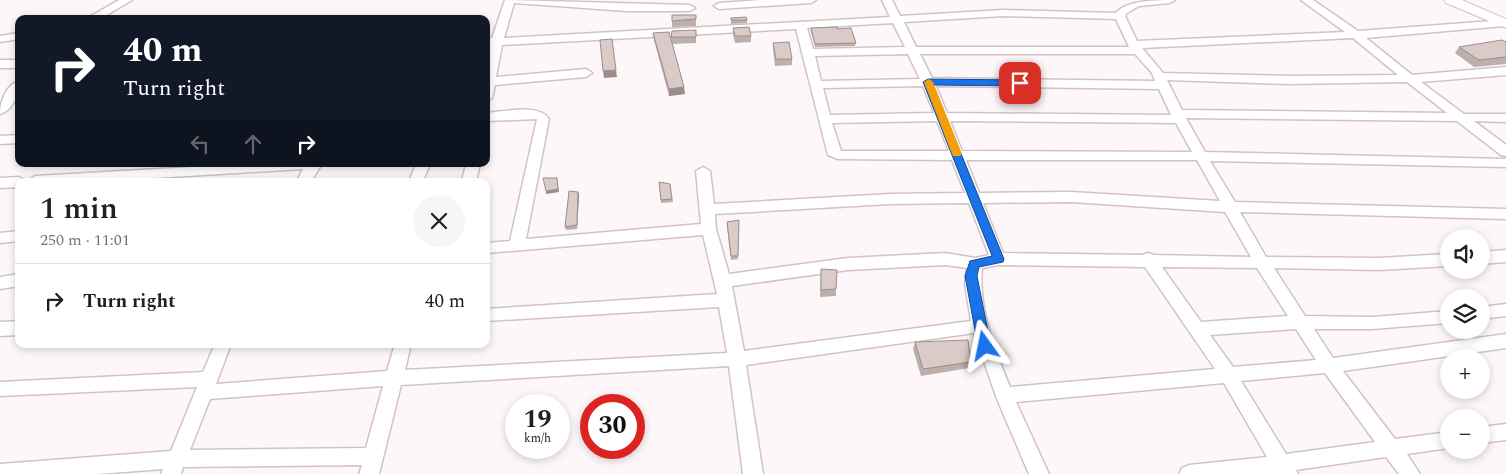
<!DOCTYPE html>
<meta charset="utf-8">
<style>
:root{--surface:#fff;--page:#f6f6f6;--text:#202124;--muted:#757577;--line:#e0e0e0}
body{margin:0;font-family:Spectral,serif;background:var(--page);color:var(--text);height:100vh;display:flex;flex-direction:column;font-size:19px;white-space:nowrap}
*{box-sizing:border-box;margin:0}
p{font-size:16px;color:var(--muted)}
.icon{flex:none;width:28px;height:28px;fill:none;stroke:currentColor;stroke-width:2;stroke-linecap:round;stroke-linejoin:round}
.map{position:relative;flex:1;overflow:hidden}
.side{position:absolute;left:15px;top:178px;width:475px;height:170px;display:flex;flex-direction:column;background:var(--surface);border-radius:10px;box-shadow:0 2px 8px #0003}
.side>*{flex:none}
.top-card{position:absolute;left:15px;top:15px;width:475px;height:152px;border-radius:10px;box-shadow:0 2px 8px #0003;background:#111827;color:#fff;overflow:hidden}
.tools{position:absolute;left:1440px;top:229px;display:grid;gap:10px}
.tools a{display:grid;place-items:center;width:50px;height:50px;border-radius:50%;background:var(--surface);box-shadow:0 2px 8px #0003;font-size:25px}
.speed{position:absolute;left:505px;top:394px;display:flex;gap:10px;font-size:25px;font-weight:700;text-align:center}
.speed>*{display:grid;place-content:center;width:65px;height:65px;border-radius:50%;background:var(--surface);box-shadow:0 2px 8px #0003;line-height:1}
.speed small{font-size:12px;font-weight:400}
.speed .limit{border:8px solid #d22;background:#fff;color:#111}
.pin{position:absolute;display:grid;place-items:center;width:42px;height:42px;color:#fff;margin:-21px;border-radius:10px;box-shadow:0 2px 8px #0006}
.me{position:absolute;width:55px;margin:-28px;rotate:348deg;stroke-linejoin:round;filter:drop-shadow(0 0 4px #0008)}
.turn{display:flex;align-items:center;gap:18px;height:105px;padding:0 25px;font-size:22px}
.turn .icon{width:65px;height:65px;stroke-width:2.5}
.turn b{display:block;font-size:35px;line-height:42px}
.lanes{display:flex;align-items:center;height:48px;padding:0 25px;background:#0003;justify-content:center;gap:25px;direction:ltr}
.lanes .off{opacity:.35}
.round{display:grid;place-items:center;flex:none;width:52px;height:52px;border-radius:26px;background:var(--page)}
.summary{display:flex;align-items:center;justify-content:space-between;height:85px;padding:0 25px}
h1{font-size:30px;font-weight:600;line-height:38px}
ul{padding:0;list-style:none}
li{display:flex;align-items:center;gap:15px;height:75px;padding:0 25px;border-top:1px solid var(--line)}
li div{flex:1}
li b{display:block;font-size:19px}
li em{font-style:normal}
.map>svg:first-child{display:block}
</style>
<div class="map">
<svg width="1506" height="474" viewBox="0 0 1506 474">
<rect width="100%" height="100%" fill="#fef7f9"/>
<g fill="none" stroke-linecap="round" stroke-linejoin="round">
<g stroke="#d2c2c5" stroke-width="3">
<path id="minor" d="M 119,0 L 132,0 L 100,19 L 86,19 Z
M 505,0 L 690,5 L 695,8 L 690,11 L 627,11 L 514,3 L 504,38 L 890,17 L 882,0 L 892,0 L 900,16 L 1003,10 L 1116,13 C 1126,0 1158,0 1175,0 L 1170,3 L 1139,6 L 1127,13 L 1125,16 L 1137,41 L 1345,32 L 1301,0 L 1313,0 L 1358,31 L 1506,20 L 1504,26 L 1366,38 L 1412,75 L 1506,67 L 1506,75 L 1421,82 L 1464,114 L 1506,114 L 1506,122 L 1474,121 L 1506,145 L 1506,156 L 1501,155 L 1457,121 L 1186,118 L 1205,152 L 1506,159 L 1506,167 L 1210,161 L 1235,202 L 1506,209 L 1506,219 L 1240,212 L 1266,257 L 1379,258 L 1449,254 L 1449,266 L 1379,270 L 1274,268 L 1305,316 L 1372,317 L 1449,311 L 1449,323 L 1372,329 L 1314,329 L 1333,358 L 1506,334 L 1506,348 L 1343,371 L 1395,439 L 1449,432 L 1449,448 L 1407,454 L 1420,474 L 1399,474 L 1386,457 L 1296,470 L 1298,474 L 1179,474 L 1182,468 L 1189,465 L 1267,457 L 1224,383 L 1016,402 L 1049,474 L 1029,474 L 997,399 L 974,333 L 746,365 L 763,474 L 743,474 L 729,366 L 401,385 L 379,474 L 359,474 L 362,465 L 183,467 L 181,474 L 161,474 L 163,469 L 97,474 L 0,474 L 0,464 L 171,451 L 197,387 L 0,396 L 0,382 L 203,372 L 215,344 L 231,344 L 216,384 L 387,371 L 395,344 L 411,344 L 405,370 L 727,353 L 719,307 L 486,321 L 486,309 L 717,294 L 703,235 L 486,253 L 486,243 L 510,241 L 537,119 L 486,121 L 486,113 C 504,112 539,103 549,119 L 526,239 L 701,224 L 696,171 L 703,167 L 710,171 L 714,204 L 890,194 L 965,193 L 952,160 L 838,159 L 828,155 L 796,29 L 502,45 L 496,77 L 586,69 L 592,73 L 586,77 L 495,85 L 492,98 L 486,102 L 486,66 L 490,45 L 486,45 L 486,39 L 492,38 ZM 1003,16 L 1116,19 L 1129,47 L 916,47 L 904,22 ZM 893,23 L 905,47 L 813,49 L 807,28 ZM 1353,38 L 1398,75 L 1289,76 L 1163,73 L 1142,48 ZM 908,54 L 920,79 L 821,81 L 815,56 ZM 920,54 L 1135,54 L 1152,73 L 1155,81 L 932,78 ZM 1167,80 L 1289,84 L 1407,82 L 1447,113 L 1182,110 ZM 923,86 L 934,113 L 830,115 L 823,88 ZM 936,86 L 1159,89 L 1171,115 L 947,113 ZM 937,121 L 949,151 L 841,151 L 832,123 ZM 950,121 L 1176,123 L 1192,152 L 962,151 ZM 966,160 L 1197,160 L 1220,201 L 1071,192 L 979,193 ZM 1071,202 L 1225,212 L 1251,257 L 1154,255 L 1148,253 L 1142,255 L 1003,253 L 983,203 ZM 969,203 L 989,255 L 975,258 L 945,253 L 848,258 L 729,274 L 716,229 L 715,214 L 890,204 ZM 945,265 L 967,268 L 965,284 L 971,321 L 744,351 L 732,286 L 848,270 ZM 998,265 L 1145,267 L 1215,369 L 1010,387 C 995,350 978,309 982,268 ZM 1162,267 L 1257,268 L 1288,316 L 1201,322 ZM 1296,329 L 1316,360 L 1233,367 L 1210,335 ZM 1325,373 L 1375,442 L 1286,454 L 1241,381 ZM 383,386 L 366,448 L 190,450 L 210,399 Z
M 762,0 L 816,0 L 811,3 L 719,9 L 714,6 L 719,3 Z
M 19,33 L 19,39 L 0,42 L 0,36 Z
M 0,60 L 19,60 L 19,68 L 0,68 Z
M 19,81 C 19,93 13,111 0,114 C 0,102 6,85 19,81 Z
M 19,135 L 19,143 L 0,144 L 0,136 Z
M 246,164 L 322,164 L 311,181 L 297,181 L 303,169 L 106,181 L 28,181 L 35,176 Z
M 416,164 L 430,164 L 423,181 L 409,181 Z
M 466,164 L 480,164 L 476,181 L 462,181 Z
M 19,177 L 26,181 L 19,181 L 19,187 L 0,188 L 0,178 Z
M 19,231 L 19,241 L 0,243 L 0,233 Z
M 1506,250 L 1506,262 L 1481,264 L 1481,252 Z
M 19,274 L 19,286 L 0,289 L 0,277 Z
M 1506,304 L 1506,316 L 1481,319 L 1481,307 Z
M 19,321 L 19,335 L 0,336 L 0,322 Z
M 1506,424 L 1506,440 L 1481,443 L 1481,427 Z"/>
</g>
<g stroke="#d2c2c5" stroke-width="2">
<path id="major" d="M 1444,0 L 1462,0 L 1506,19 L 1506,28 L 1446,3 Z"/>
</g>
<use href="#minor" fill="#fff" fill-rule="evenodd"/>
<use href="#major" fill="#fff" fill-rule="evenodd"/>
</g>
<path fill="#bcafac" d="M 696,15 L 696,26 L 672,27 L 672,21 Z
M 731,20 L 747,20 L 747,23 L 731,24 Z
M 733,28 L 751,36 L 751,42 L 735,43 L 733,34 Z
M 811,28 L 837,29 L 856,43 L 855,46 L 815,47 L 811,32 Z
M 696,30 L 696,43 L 672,44 L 685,94 L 669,96 L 654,40 L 653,33 L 672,43 L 671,37 Z
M 1506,42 L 1506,64 L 1474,67 L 1455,53 L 1459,47 Z
M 773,43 L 792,59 L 792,65 L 775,66 L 773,49 Z
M 659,182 L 670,184 L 673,202 L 661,203 Z
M 578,192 L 579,195 L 577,229 L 566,230 L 565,227 Z
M 739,224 L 738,259 L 731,260 L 727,226 Z
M 821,269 L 836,289 L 836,296 L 820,297 Z
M 915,342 L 971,362 L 969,368 L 921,376 L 913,349 Z"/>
<path fill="#998e8c" d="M 616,70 L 617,77 L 604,78 L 603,71 Z
M 684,87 L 685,94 L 669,96 L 669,89 Z
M 557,178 L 559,192 L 546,194 L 546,191 Z
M 578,192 L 579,195 L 577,229 L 577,225 Z"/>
<path fill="#dbcbc8" stroke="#998e8c" d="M 672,15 L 696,15 L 696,19 L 672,21 Z
M 746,17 L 747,20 L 731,20 L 731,18 Z
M 749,27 L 751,36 L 735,36 L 733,28 Z
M 837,27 L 837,29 L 851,28 L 856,43 L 815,44 L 811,28 Z
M 696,30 L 696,37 L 671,37 L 672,31 Z
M 669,32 L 684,87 L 669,89 L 653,33 Z
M 612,39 L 616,70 L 603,71 L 600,40 Z
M 1502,40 L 1506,42 L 1506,57 L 1479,60 L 1459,47 Z
M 789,42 L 792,59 L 776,59 L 773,43 Z
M 543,178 L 557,178 L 558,189 L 546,191 Z
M 659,182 L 670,184 L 672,199 L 661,200 Z
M 569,191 L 578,192 L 577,225 L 565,227 Z
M 739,220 L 738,256 L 731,256 L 727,222 Z
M 821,269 L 837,270 L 836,289 L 821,290 Z
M 968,340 L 971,362 L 923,369 L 915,342 Z"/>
<path fill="#1a73e8" stroke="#114b97" d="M 928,79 L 1020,80 L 1025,83 L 1020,86 L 933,85 L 1004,259 L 1003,262 L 979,267 L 977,276 L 991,346 L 985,351 L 978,346 L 965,276 L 970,261 L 992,256 L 923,82 Z"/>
<path fill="#f59e0b" d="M 929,79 L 933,82 L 962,154 L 960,156 L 953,156 L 952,154 L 924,82 Z"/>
</svg>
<div class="tools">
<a><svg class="icon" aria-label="sound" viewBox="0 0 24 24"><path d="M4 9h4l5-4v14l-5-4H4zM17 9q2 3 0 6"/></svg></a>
<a><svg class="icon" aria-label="layers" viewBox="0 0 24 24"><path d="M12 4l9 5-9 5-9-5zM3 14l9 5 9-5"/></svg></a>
<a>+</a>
<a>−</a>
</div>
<div class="speed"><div>19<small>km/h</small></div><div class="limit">30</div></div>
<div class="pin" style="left:1020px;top:83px;background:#d93025"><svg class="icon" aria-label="arrive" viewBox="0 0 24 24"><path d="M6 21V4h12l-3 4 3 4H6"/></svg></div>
<svg class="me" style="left:985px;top:346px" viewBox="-20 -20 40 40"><path d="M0-17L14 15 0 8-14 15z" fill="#1a73e8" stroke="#fff" stroke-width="4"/></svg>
<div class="top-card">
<div class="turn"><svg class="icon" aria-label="right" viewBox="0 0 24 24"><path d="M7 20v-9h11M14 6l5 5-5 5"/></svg><div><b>40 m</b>Turn right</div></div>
<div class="lanes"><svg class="icon off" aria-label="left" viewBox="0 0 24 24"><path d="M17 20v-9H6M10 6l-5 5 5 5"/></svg><svg class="icon off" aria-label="ahead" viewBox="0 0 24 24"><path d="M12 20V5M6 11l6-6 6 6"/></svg><svg class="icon" aria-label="right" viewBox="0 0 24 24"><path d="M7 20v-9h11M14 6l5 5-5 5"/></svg></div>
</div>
<section class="side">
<div class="summary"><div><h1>1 min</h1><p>250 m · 11:01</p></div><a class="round"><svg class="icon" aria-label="close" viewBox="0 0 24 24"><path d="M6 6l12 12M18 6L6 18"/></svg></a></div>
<ul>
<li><svg class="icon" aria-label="right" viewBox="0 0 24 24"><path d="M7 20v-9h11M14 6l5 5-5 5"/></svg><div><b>Turn right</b></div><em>40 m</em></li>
</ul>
</section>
</div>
